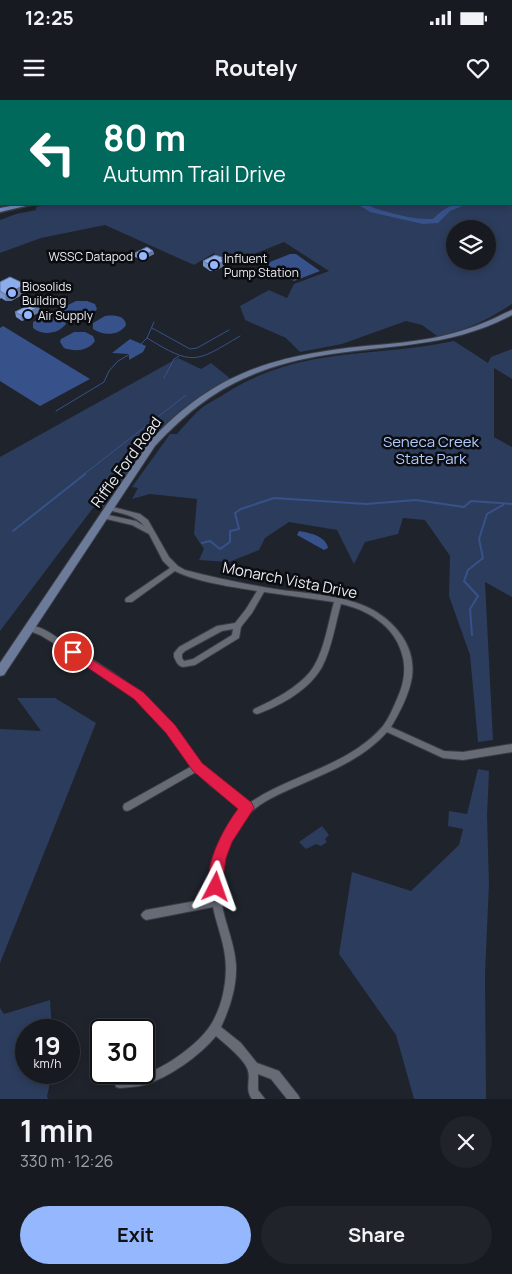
<!DOCTYPE html>
<meta charset="utf-8">
<style>
:root{--surface:#171a20;--page:#202329;--text:#f1f3f6;--muted:#9ea1a5;--line:#36383e;--accent:#94b7fd}
body{margin:0;font-family:Manrope,sans-serif;background:var(--page);color:var(--text);height:100vh;display:flex;flex-direction:column;font-size:19px;white-space:nowrap}
*{box-sizing:border-box;margin:0}
p{font-size:16px;color:var(--muted)}
.icon{flex:none;width:28px;height:28px;fill:none;stroke:currentColor;stroke-width:2;stroke-linecap:round;stroke-linejoin:round}
.map{position:relative;height:999px;overflow:hidden}
.panel{display:flex;flex-direction:column;background:var(--surface);flex:1}
.panel>*{flex:none}
.guide{position:absolute;left:0px;top:0px;width:512px;height:105px;box-shadow:0 2px 8px #0003,0 0 0 1px var(--line);background:#00695c;color:#fff;overflow:hidden}
.tools{position:absolute;left:446px;top:120px;display:grid;gap:10px}
.tools a{display:grid;place-items:center;width:50px;height:50px;border-radius:50%;background:var(--surface);box-shadow:0 2px 8px #0003,0 0 0 1px var(--line);font-size:25px}
.speed{position:absolute;left:15px;top:919px;display:flex;gap:10px;font-size:25px;font-weight:700;text-align:center}
.speed>*{display:grid;place-content:center;width:65px;height:65px;border-radius:50%;background:var(--surface);box-shadow:0 2px 8px #0003,0 0 0 1px var(--line);line-height:1}
.speed small{font-size:12px;font-weight:400}
.speed .limit{border:2px solid #111;border-radius:8px;background:#fff;color:#111}
.pin{position:absolute;display:grid;place-items:center;width:42px;height:42px;color:#fff;margin:-21px;border:2px solid #fff;border-radius:50%;box-shadow:0 1px 5px #0007}
.me{position:absolute;width:55px;margin:-28px;rotate:4deg;stroke-linejoin:round;filter:drop-shadow(0 0 4px #0008)}
.turn{display:flex;align-items:center;gap:18px;height:105px;padding:0 20px;font-size:22px}
.turn .icon{width:65px;height:65px;stroke-width:2.5}
.turn b{display:block;font-size:35px;line-height:42px}
.round{display:grid;place-items:center;flex:none;width:52px;height:52px;border-radius:26px;background:var(--page)}
.head{display:flex;align-items:center;justify-content:space-between;height:85px;padding:0 20px}
h1{font-size:30px;font-weight:700;line-height:38px}
.cta{display:flex;gap:10px;margin-top:auto;padding:10px 20px}
.cta a{flex:1;height:58px;border-radius:30px;background:var(--accent);color:#111;font-size:20px;font-weight:700;line-height:58px;text-align:center}
.cta a+a{background:var(--page);color:var(--text)}
.status{display:flex;justify-content:space-between;align-items:center;height:35px;padding:0 25px;background:var(--surface);direction:ltr}
.status svg{height:14px;fill:currentColor}
header{display:flex;justify-content:space-between;align-items:center;height:65px;padding:0 20px;background:var(--surface);font-size:22px;font-weight:700}
.map>svg:first-child{display:block}
</style>
<div class="status"><b>12:25</b><svg viewBox="0 0 49 12"><path d="M0 12V9h3v3zM5 12V6h3v6zM10 12V3h3v9zM15 12V0h3v12zM26 1h20v11H26zM47 4h2v5h-2z"/></svg></div>
<header><svg class="icon" aria-label="menu" viewBox="0 0 24 24"><path d="M4 6h16M4 12h16M4 18h16"/></svg>Routely<svg class="icon" aria-label="heart" viewBox="0 0 24 24"><path d="M12 20l-8-8c-3-5 5-10 8-4 3-6 11-1 8 4z"/></svg></header>
<div class="map">
<svg width="512" height="999" viewBox="0 0 512 999">
<rect width="100%" height="100%" fill="#1f232b"/>
<path fill="#2c3c5c" fill-rule="evenodd" d="M 0,0 L 392,0 L 1,1 L 0,101 Z
M 416,0 L 512,0 L 512,204 C 490,219 464,232 437,236 L 422,225 L 406,221 L 342,244 L 300,252 L 286,238 L 245,220 L 240,206 L 269,190 L 287,198 L 294,184 L 329,171 L 284,142 L 229,164 L 214,153 L 194,165 L 105,125 L 41,138 L 0,153 L 0,120 L 16,114 L 36,110 L 36,107 L 52,104 L 511,104 L 511,1 L 414,1 ZM 455,129 L 488,129 L 488,161 L 455,161 Z
M 454,241 L 488,263 L 491,257 L 512,249 L 512,279 L 494,268 L 494,337 L 512,347 L 512,497 L 485,482 L 493,640 L 478,642 L 470,555 L 449,496 L 450,456 L 425,420 L 403,418 L 398,434 L 365,442 L 354,464 L 337,430 L 289,422 L 265,438 L 259,450 L 229,462 L 199,460 L 204,449 L 194,434 L 197,399 L 150,394 L 132,399 L 138,388 L 132,387 L 170,334 L 177,334 C 183,327 190,319 197,312 C 205,304 217,299 226,293 C 300,246 372,258 454,241 Z
M 178,258 L 201,269 L 211,263 L 232,280 L 168,325 L 109,408 L 93,408 L 0,531 L 0,357 Z
M 17,598 L 55,598 L 96,623 L 0,863 L 0,629 L 41,631 Z
M 478,669 L 489,671 L 487,715 L 489,783 L 485,875 L 486,999 L 414,999 L 396,935 L 339,854 L 352,772 L 411,791 L 459,745 L 463,729 L 448,726 L 449,711 L 467,714 Z
M 322,726 L 329,735 L 325,739 L 327,742 L 321,746 L 316,744 L 306,749 L 299,742 Z
M 50,900 L 52,930 L 26,930 L 26,972 L 52,973 L 47,997 L 49,999 L 0,999 L 0,908 L 4,914 Z"/>
<path fill="#37528a" d="M 290,154 L 296,154 L 320,171 L 294,181 L 268,165 L 270,162 Z
M 76,201 L 87,201 L 95,204 L 97,209 C 90,218 78,219 68,216 L 63,210 L 64,207 Z
M 46,215 L 57,215 L 65,219 L 66,224 C 58,234 43,236 33,228 L 33,222 Z
M 105,216 C 113,215 125,215 126,225 C 119,236 103,236 93,229 L 93,223 Z
M 3,226 L 90,279 L 40,306 L 0,281 L 0,228 Z
M 74,232 L 85,232 L 93,236 L 95,241 C 88,251 75,252 64,248 L 60,242 L 61,239 Z
M 130,239 L 146,246 L 143,252 L 129,260 L 129,254 L 112,253 Z
M 299,431 C 310,433 326,436 328,448 L 324,450 L 297,435 Z"/>
<g fill="none" stroke-linecap="round" stroke-linejoin="round">
<path stroke="#37528a" stroke-width="1" d="M 152,228 L 190,249 L 197,248 L 229,230
M 147,238 C 193,266 195,263 240,236
M 141,244 L 147,238 L 154,222
M 164,278 L 174,259 L 179,256
M 56,311 L 104,282 L 109,271 L 118,261 L 130,254
M 83,375 L 186,295"/>
<path stroke="#37528a" stroke-width="2" d="M 13,431 L 85,374
M 202,443 L 210,441 L 220,449 L 230,442 L 230,431 L 239,429 L 235,413 L 241,409 L 274,398 L 366,404 L 416,400 L 464,407 L 471,401 L 512,404
M 472,535 L 470,509 L 478,496 L 464,481 L 468,470 L 483,458 L 479,439 L 487,414 L 503,405"/>
<path fill="#37528a" fill-rule="evenodd" d="M 0,14 L 1,14 L 1,19 L 0,19 Z
M 511,21 L 512,21 L 512,25 L 511,25 Z
M 357,104 C 365,103 369,106 377,109 C 394,114 415,120 433,119 C 443,109 451,103 467,104 L 450,111 L 438,123 L 423,124 L 370,112 Z"/>
<g stroke="#3a3d45" stroke-width="2">
<path id="street" d="M 107,406 L 109,406 L 140,414 L 148,420 L 169,457 L 178,466 L 185,470 C 215,478 245,484 275,489 C 301,493 329,494 354,502 C 387,512 417,541 412,577 C 409,595 400,612 391,627 L 444,651 L 463,652 L 512,644 L 512,652 L 463,660 L 443,658 L 387,632 C 365,657 334,670 304,683 C 282,693 258,702 243,720 C 222,744 217,780 223,810 C 227,828 235,846 236,865 C 237,886 230,908 221,927 L 241,943 L 257,963 L 279,971 L 298,995 L 300,999 L 287,999 L 271,979 L 258,974 L 258,990 L 265,999 L 252,999 C 244,989 252,978 247,968 C 242,957 225,944 216,936 C 200,956 168,978 144,985 C 136,987 128,987 120,988 L 116,987 L 115,983 L 116,979 C 127,975 139,976 150,972 C 170,964 198,944 210,926 C 223,906 228,878 225,856 C 223,839 216,823 213,807 L 146,820 L 143,818 L 141,815 L 143,812 L 146,810 L 212,798 C 209,766 219,732 241,709 L 211,686 L 196,672 L 130,710 L 127,711 L 124,710 L 123,707 L 124,704 L 192,666 L 162,625 L 138,600 L 111,580 L 83,561 L 40,535 L 27,530 L 26,528 L 27,526 C 40,524 55,536 65,543 C 97,562 129,581 156,607 C 175,626 187,650 206,670 C 218,683 234,693 248,704 C 290,674 348,667 383,626 C 389,618 393,608 397,599 C 404,584 407,567 401,551 C 393,525 366,509 341,504 C 335,525 332,548 322,567 C 309,590 283,604 260,613 L 257,614 L 254,613 L 253,611 L 254,609 C 274,600 303,585 314,566 C 325,547 328,523 334,502 L 264,492 L 252,513 L 241,527 L 239,538 L 195,565 L 183,567 L 180,566 L 177,563 L 174,557 L 174,553 L 179,547 L 217,526 L 235,523 L 246,509 L 257,491 C 233,487 196,482 175,471 L 132,502 L 126,502 L 125,500 L 126,498 L 170,468 L 163,461 L 149,434 L 132,425 L 102,418 L 101,416 L 104,414 L 136,421 L 144,426 C 136,415 120,413 107,410 L 106,408 ZM 233,529 L 232,535 L 193,559 L 184,561 L 182,558 L 182,554 L 185,551 L 222,531 Z"/>
</g>
<g stroke="#3a3d45" stroke-width="2">
<path id="secondary" d="M 512,210 L 512,215 C 448,249 388,244 319,256 C 248,269 204,293 155,346 L 4,575 L 0,576 L 0,563 L 149,342 C 200,288 246,264 320,252 C 358,245 396,245 433,238 C 452,234 470,229 488,221 C 496,218 504,213 512,210 Z"/>
</g>
<g stroke="#3a3d45" stroke-width="3">
<path id="primary" d="M 21,104 L 34,104 L 0,112 L 0,108 Z"/>
</g>
<use href="#street" fill="#666b76" fill-rule="evenodd"/>
<use href="#secondary" fill="#6c7b9a" fill-rule="evenodd"/>
<use href="#primary" fill="#728abe" fill-rule="evenodd"/>
</g>
<path fill="#7994cb" d="M 267,0 L 282,0 L 280,1 L 271,1 Z
M 153,151 L 154,154 L 142,160 L 135,157 L 135,153 Z
M 203,161 L 225,163 L 224,166 L 215,171 L 210,171 L 203,166 Z
M 0,182 L 25,184 L 27,192 L 11,201 L 6,201 L 1,198 L 0,199 Z
M 39,207 L 40,212 L 22,221 L 16,217 L 15,212 Z"/>
<path fill="#6378a5" d="M 153,151 L 154,154 L 142,160 L 141,156 Z
M 224,158 L 224,166 L 215,171 L 215,165 L 221,159 Z
M 25,184 L 27,192 L 11,201 L 6,201 L 5,194 Z
M 39,207 L 40,212 L 22,221 L 21,215 Z"/>
<path fill="#8dacec" stroke="#6378a5" d="M 147,147 L 153,151 L 141,156 L 135,153 Z
M 215,155 L 224,158 L 221,159 L 224,161 L 215,165 L 210,165 L 203,161 Z
M 10,177 L 25,184 L 10,193 L 5,194 L 0,191 L 0,182 Z
M 33,203 L 39,207 L 21,215 L 15,212 Z"/>
<path fill="#e11d48" stroke="#92132f" d="M 73,548 L 143,592 L 175,625 L 202,663 L 252,703 L 254,708 L 232,742 L 226,758 L 221,792 L 216,794 L 211,792 C 201,769 224,727 238,709 L 193,671 L 166,633 L 134,599 L 69,555 L 67,552 Z"/>
<g fill="#94b7fd" stroke="#0a0c10" stroke-width="2">
<circle cx="143" cy="156" r="5"/>
<circle cx="214" cy="165" r="5"/>
<circle cx="12" cy="193" r="5"/>
<circle cx="28" cy="215" r="5"/>
</g>
<g text-anchor="middle" dominant-baseline="central" stroke-width="5" stroke-linejoin="round" paint-order="stroke">
<g font-size="12" fill="#e9ecf2" stroke="#0a0c10" text-anchor="start">
<text x="133" y="156" text-anchor="end">WSSC Datapod</text>
<text x="224" y="158">Influent<tspan x="224" dy="14">Pump Station</tspan></text>
<text x="22" y="186">Biosolids<tspan x="22" dy="14">Building</tspan></text>
<text x="38" y="215">Air Supply</text>
</g>
<g font-size="15" fill="#b1cafd" stroke="#0a0c10">
<text x="431" y="341">Seneca Creek<tspan x="431" dy="17">State Park</tspan></text>
</g>
<g font-size="15" fill="#e9ecf2" stroke="#0a0c10">
<text transform="translate(126 362) rotate(-54)">Riffle Ford Road</text>
<text transform="translate(290 480) rotate(11)">Monarch Vista Drive</text>
</g>
</g>
</svg>
<div class="tools">
<a><svg class="icon" aria-label="layers" viewBox="0 0 24 24"><path d="M12 4l9 5-9 5-9-5zM3 14l9 5 9-5"/></svg></a>
</div>
<div class="speed"><div>19<small>km/h</small></div><div class="limit">30</div></div>
<div class="pin" style="left:73px;top:552px;background:#d93025"><svg class="icon" aria-label="arrive" viewBox="0 0 24 24"><path d="M6 21V4h12l-3 4 3 4H6"/></svg></div>
<svg class="me" style="left:216px;top:787px" viewBox="-20 -20 40 40"><path d="M0-17L14 15 0 8-14 15z" fill="#e11d48" stroke="#fff" stroke-width="4"/></svg>
<div class="guide">
<div class="turn"><svg class="icon" aria-label="left" viewBox="0 0 24 24"><path d="M17 20v-9H6M10 6l-5 5 5 5"/></svg><div><b>80 m</b>Autumn Trail Drive</div></div>
</div>
</div>
<section class="panel">
<div class="head"><div><h1>1 min</h1><p>330 m · 12:26</p></div><a class="round"><svg class="icon" aria-label="close" viewBox="0 0 24 24"><path d="M6 6l12 12M18 6L6 18"/></svg></a></div>
<div class="cta"><a>Exit</a><a>Share</a></div>
</section>
